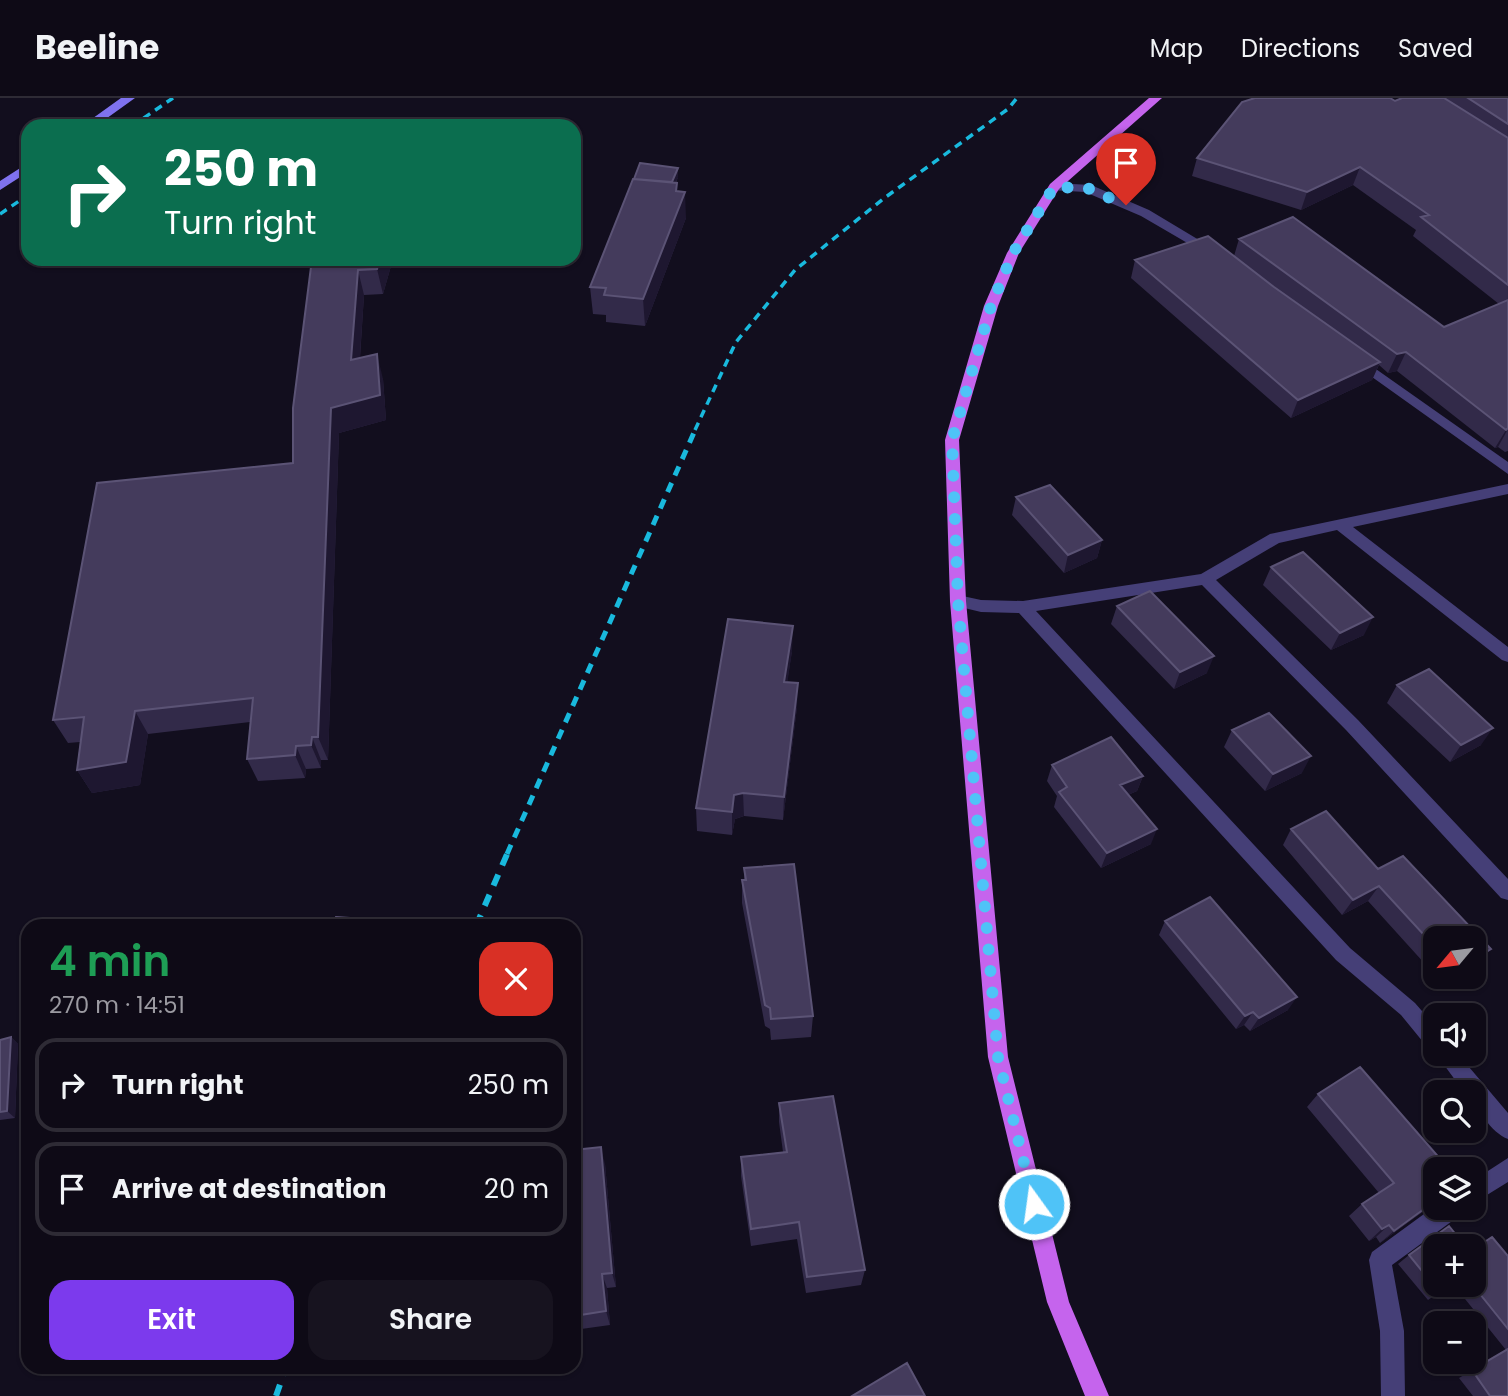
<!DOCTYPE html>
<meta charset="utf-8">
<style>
:root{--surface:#0e0a16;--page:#17131f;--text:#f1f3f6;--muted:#9b9aa1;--line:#2e2b35;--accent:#7c3aed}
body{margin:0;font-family:Poppins,sans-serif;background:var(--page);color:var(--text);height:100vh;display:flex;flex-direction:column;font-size:26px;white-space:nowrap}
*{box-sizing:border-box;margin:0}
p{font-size:23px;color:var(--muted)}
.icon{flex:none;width:38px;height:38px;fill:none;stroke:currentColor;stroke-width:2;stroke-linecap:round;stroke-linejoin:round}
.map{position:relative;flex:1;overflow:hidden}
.details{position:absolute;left:21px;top:821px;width:560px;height:455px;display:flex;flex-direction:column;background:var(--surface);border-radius:21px;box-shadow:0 2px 5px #0004,0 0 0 2px var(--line)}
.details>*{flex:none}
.guide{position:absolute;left:21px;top:21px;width:560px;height:147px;border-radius:21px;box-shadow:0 2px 5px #0004,0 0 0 2px var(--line);background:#0b6e4f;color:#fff;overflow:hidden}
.needle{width:46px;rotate:241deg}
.fabs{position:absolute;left:1423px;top:828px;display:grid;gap:14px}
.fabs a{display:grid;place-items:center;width:63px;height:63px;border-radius:14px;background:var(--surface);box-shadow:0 2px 5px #0004,0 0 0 2px var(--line);font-size:35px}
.pin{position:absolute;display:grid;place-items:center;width:60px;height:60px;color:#fff;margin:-72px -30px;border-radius:50% 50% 50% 0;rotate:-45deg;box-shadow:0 0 7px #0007}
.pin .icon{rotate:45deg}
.me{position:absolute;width:77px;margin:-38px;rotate:346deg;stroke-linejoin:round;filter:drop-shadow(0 0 5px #0008)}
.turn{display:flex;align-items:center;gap:24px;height:147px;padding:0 28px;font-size:32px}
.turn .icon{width:91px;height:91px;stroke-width:2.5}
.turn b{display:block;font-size:49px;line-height:60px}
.round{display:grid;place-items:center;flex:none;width:74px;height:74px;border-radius:21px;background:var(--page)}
.overview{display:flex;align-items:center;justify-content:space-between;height:119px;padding:0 28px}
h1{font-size:42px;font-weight:600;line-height:52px;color:#1e9e55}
.action{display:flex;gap:14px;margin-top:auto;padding:14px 28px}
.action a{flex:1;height:80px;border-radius:21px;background:var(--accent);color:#fff;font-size:28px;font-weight:600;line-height:80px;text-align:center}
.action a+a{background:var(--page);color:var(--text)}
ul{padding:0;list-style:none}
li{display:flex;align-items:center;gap:21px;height:94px;margin:0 14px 10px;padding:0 14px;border:4px solid var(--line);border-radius:21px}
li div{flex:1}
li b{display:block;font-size:26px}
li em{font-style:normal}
header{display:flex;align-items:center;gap:42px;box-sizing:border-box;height:98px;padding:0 35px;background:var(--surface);border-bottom:2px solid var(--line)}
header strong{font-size:33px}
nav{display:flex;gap:38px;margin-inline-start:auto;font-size:24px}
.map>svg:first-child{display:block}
</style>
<header>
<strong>Beeline</strong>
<nav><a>Map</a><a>Directions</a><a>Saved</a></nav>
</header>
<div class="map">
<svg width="1508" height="1298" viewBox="0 0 1508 1298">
<rect width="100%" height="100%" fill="#120e1e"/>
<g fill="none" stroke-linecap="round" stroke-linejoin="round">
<path fill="#453f77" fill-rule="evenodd" d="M 1054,85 L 1091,87 L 1149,112 L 1219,154 L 1218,157 L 1208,157 L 1141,118 L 1085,94 L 1050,92 L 1050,86 Z
M 1356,257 L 1508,364 L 1508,376 L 1351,264 L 1351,258 Z
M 1508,386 L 1508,396 L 1353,429 L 1508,549 L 1508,564 L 1502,562 L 1337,432 L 1279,445 L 1216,482 L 1358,622 L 1508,781 L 1508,802 L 1501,800 L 1346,632 L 1202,487 L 1036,513 L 1350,850 L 1415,905 L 1435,928 L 1435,952 L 1428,950 L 1401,917 L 1336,862 L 1019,515 L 981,514 L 952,507 L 950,503 L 958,497 L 981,502 L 1023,503 L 1201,476 L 1270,436 Z
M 1436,956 L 1458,956 L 1508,1015 L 1508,1041 C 1492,1035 1474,1010 1474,994 L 1464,994 Z
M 1508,1060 L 1508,1084 L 1474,1105 L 1474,1082 Z
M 1435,1108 L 1462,1110 L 1459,1118 L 1392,1167 L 1404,1233 L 1405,1298 L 1381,1298 L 1380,1233 L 1369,1162 L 1372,1154 Z"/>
<path fill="#7f72ef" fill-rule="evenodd" d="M 121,0 L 135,0 L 96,28 L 82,28 Z
M 28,65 L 28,74 L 0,92 L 0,83 Z"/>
<path fill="#c564ed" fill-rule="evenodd" d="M 1149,0 L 1162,0 L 1059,91 L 1019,155 L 998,208 L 959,342 L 966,503 L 1008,959 L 1069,1204 L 1109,1298 L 1085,1298 L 1047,1204 L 988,959 L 950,503 L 945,342 L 984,208 L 1007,155 L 1050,86 Z"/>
<path stroke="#19b9dd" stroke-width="3.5" stroke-dasharray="8 6" stroke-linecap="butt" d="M 132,28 L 173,0
M 0,116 L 28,97
M 695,332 L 736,244 L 795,172 L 883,101 L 1008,11 L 1017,0"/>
<path stroke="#19b9dd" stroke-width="5" stroke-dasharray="10 8" stroke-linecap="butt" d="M 507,756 L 696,330"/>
<path stroke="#19b9dd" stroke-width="6" stroke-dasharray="12 10" stroke-linecap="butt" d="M 476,828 L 508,754
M 276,1298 L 286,1269"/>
</g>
<path fill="#322a49" d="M 1252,0 L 1390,0 L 1395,3 L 1402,0 L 1508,0 L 1508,353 L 1505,354 L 1498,349 L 1495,350 L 1397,273 L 1388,275 L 1379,267 L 1372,282 L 1291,320 L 1131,180 L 1135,162 L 1234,158 L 1239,141 L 1444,229 L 1499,206 L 1413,138 L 1416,132 L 1353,87 L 1301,112 L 1192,78 L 1197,60 Z
M 678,79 L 676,85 L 677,93 L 686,120 L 645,228 L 606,224 L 606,217 L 593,216 L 590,189 Z
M 312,161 L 393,161 L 383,196 L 364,197 L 360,260 L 383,281 L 386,322 L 339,335 L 328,662 L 321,662 L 321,670 L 306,671 L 305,680 L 258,683 L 247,661 L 250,624 L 148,636 L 140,687 L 92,695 L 77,672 L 80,644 L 68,645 L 53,622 L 293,365 Z
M 1016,399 L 1102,442 L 1097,460 L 1064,475 L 1012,417 Z
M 1271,469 L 1364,537 L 1331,552 L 1263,487 Z
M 1117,508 L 1207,575 L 1174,591 L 1111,526 Z
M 792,553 L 787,584 L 797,609 L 783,722 L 744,718 L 735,721 L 732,737 L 697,733 L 696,710 Z
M 1397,587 L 1481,647 L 1450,664 L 1387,605 Z
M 1232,632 L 1302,675 L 1265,693 L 1224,649 Z
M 1052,667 L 1143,678 L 1137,693 L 1128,697 L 1151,746 L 1101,770 L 1054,709 L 1057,698 L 1047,683 Z
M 1291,731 L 1491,851 L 1478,866 L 1435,840 L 1435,877 L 1368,803 L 1342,817 L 1283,747 Z
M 744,770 L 813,918 L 811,939 L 771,942 L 770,931 L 765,928 L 742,805 L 742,782 L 744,782 Z
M 1165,823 L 1288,912 L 1250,933 L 1244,927 L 1236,931 L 1159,837 Z
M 1436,878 L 1455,878 L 1443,885 Z
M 11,939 L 18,946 L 15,1020 L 0,1022 L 0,942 Z
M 1318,996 L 1435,1071 L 1435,1100 L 1421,1115 L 1380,1145 L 1376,1139 L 1369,1143 L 1349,1118 L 1362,1106 L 1379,1095 L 1307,1009 Z
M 779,1005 L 865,1172 L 861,1187 L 806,1195 L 797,1141 L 751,1148 L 741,1078 L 741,1059 L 783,1054 L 779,1024 Z
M 574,1052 L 605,1066 L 616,1189 L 607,1190 L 610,1227 L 574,1232 Z
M 1409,1157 L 1451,1186 L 1428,1202 L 1398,1166 Z
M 1508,1158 L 1508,1298 L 1473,1298 L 1459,1280 L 1506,1252 L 1453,1186 L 1474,1186 Z"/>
<path fill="#1e1730" d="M 1360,69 L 1353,87 L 1301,112 L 1307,94 Z
M 678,70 L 678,79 L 666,108 L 666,99 Z
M 677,85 L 678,111 L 685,94 L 686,120 L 645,228 L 643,201 L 676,93 Z
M 380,161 L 393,161 L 383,196 L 377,171 Z
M 358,172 L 364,197 L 358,287 L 351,262 Z
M 1406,254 L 1397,273 L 1388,275 L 1397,256 Z
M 377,256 L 383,281 L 386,322 L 339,335 L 328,662 L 318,639 L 331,310 Z
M 1380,264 L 1372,282 L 1291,320 L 1298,302 Z
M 1508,331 L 1498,349 L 1495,350 L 1506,332 Z
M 1102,442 L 1097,460 L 1064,475 L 1068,457 Z
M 1373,519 L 1364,537 L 1331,552 L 1340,535 Z
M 793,528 L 792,553 L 784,608 L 784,584 Z
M 1214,558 L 1207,575 L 1174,591 L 1180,574 Z
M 798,585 L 797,609 L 783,722 L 784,699 Z
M 135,613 L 148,636 L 140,687 L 92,695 L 77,672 Z
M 1493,630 L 1481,647 L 1450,664 L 1461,647 Z
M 312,639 L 321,662 L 321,670 L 311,647 Z
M 296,648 L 306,671 L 305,680 L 295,657 Z
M 1311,658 L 1302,675 L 1265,693 L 1273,676 Z
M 1143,678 L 1137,693 L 1114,703 L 1120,687 Z
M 743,695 L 744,718 L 735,721 L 732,737 L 732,714 L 734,697 Z
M 1157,731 L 1151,746 L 1101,770 L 1107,755 Z
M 1379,788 L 1368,803 L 1342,817 L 1353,802 Z
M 1491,851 L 1478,866 L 1474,868 L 1474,861 Z
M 1448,878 L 1455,878 L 1443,885 Z
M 1297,899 L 1288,912 L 1250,933 L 1259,920 Z
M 1253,914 L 1244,927 L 1236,931 L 1245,918 Z
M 11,939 L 18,946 L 15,1020 L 7,1013 Z
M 601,1049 L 605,1066 L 616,1189 L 612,1175 Z
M 1435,1103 L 1421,1115 L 1380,1145 L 1394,1133 Z
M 1389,1127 L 1376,1139 L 1369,1143 L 1382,1131 Z
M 602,1176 L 607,1190 L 610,1227 L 606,1213 Z"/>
<path fill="#443b5c" stroke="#5b5375" stroke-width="2" d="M 1255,0 L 1390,0 L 1395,3 L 1402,0 L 1444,0 L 1508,40 L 1508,187 L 1421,119 L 1429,117 L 1360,69 L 1307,94 L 1197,60 L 1242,4 Z
M 1468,0 L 1508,0 L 1508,26 Z
M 640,65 L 678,70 L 672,84 L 634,81 Z
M 633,81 L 677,85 L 676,93 L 685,94 L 643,201 L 604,197 L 606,190 L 590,189 Z
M 1293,119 L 1444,229 L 1508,202 L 1508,330 L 1506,332 L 1406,254 L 1397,256 L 1239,141 Z
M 1208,138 L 1274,189 L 1380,264 L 1298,302 L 1135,162 Z
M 312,161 L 380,161 L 377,171 L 358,172 L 351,262 L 377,256 L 380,297 L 331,310 L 318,639 L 312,639 L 311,647 L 296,648 L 295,657 L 247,661 L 253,600 L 135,613 L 126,664 L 77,672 L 84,619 L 53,622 L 97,385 L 293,365 L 293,310 Z
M 1050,387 L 1102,442 L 1068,457 L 1016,399 Z
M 1303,454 L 1373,519 L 1340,535 L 1271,469 Z
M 1150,493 L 1214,558 L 1180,574 L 1117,508 Z
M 728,521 L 793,528 L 784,584 L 798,585 L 784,699 L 743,695 L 734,697 L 732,714 L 696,710 Z
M 1429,571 L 1493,630 L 1461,647 L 1397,587 Z
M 1269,615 L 1311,658 L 1273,676 L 1232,632 Z
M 1111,639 L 1143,678 L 1120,687 L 1157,731 L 1107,755 L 1059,694 L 1067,689 L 1052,667 Z
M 1326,713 L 1378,771 L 1403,758 L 1491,851 L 1474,861 L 1474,840 L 1435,840 L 1435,849 L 1379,788 L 1353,802 L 1291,731 Z
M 794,766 L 813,918 L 771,921 L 770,910 L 765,907 L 742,782 L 746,782 L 744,770 Z
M 1210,799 L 1297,899 L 1259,920 L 1253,914 L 1245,918 L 1165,823 Z
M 336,819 L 420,825 L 419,828 L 333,828 Z
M 11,939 L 7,1013 L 0,1014 L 0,942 Z
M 1360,969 L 1449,1071 L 1435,1071 L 1435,1097 L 1432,1099 L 1435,1103 L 1394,1133 L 1389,1127 L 1382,1131 L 1362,1106 L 1394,1085 L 1318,996 Z
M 833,998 L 865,1172 L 807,1179 L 799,1124 L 751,1131 L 741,1059 L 787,1054 L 779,1005 Z
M 601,1049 L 612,1175 L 602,1176 L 606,1213 L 574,1218 L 574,1052 Z
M 1449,1128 L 1465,1148 L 1435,1148 L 1435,1186 L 1450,1186 L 1439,1194 L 1409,1157 Z
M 1492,1139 L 1508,1158 L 1508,1231 L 1472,1186 L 1474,1186 L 1474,1151 Z
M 1508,1251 L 1508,1298 L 1490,1298 L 1472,1272 Z
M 907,1265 L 925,1298 L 852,1298 Z"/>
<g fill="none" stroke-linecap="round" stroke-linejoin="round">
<path stroke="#4fc3f7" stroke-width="12" stroke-dasharray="0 21.6" d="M 1034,1106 L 998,959 L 958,503 L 952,342 L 991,208 L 1013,155 L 1054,89 L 1087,90 L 1126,107"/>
</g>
</svg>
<div class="fabs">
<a><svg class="needle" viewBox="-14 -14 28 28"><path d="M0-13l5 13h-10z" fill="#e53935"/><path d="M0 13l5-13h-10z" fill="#9b9aa1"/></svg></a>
<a><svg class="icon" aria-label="sound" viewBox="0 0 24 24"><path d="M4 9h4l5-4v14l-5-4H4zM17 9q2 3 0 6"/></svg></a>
<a><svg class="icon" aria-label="search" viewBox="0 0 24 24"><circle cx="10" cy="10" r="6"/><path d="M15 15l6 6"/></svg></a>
<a><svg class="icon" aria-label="layers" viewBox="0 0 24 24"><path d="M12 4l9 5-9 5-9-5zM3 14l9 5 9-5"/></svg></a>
<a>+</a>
<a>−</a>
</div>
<div class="pin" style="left:1126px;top:107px;background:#d93025"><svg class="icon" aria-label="arrive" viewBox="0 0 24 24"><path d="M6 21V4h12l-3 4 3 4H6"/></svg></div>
<svg class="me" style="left:1034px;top:1106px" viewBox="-20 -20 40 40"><circle r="17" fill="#4fc3f7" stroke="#fff" stroke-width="3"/><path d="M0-11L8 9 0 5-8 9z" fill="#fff"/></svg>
<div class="guide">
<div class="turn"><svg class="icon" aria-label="right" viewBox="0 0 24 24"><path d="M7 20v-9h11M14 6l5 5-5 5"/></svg><div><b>250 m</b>Turn right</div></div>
</div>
<section class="details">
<div class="overview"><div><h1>4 min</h1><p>270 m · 14:51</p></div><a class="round" style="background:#d93025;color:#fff"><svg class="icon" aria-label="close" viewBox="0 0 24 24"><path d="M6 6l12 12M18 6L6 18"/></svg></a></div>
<ul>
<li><svg class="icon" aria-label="right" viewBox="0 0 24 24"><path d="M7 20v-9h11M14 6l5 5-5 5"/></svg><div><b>Turn right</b></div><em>250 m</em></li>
<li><svg class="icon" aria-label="arrive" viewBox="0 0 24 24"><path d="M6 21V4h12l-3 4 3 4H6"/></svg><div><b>Arrive at destination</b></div><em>20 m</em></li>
</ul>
<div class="action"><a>Exit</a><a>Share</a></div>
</section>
</div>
